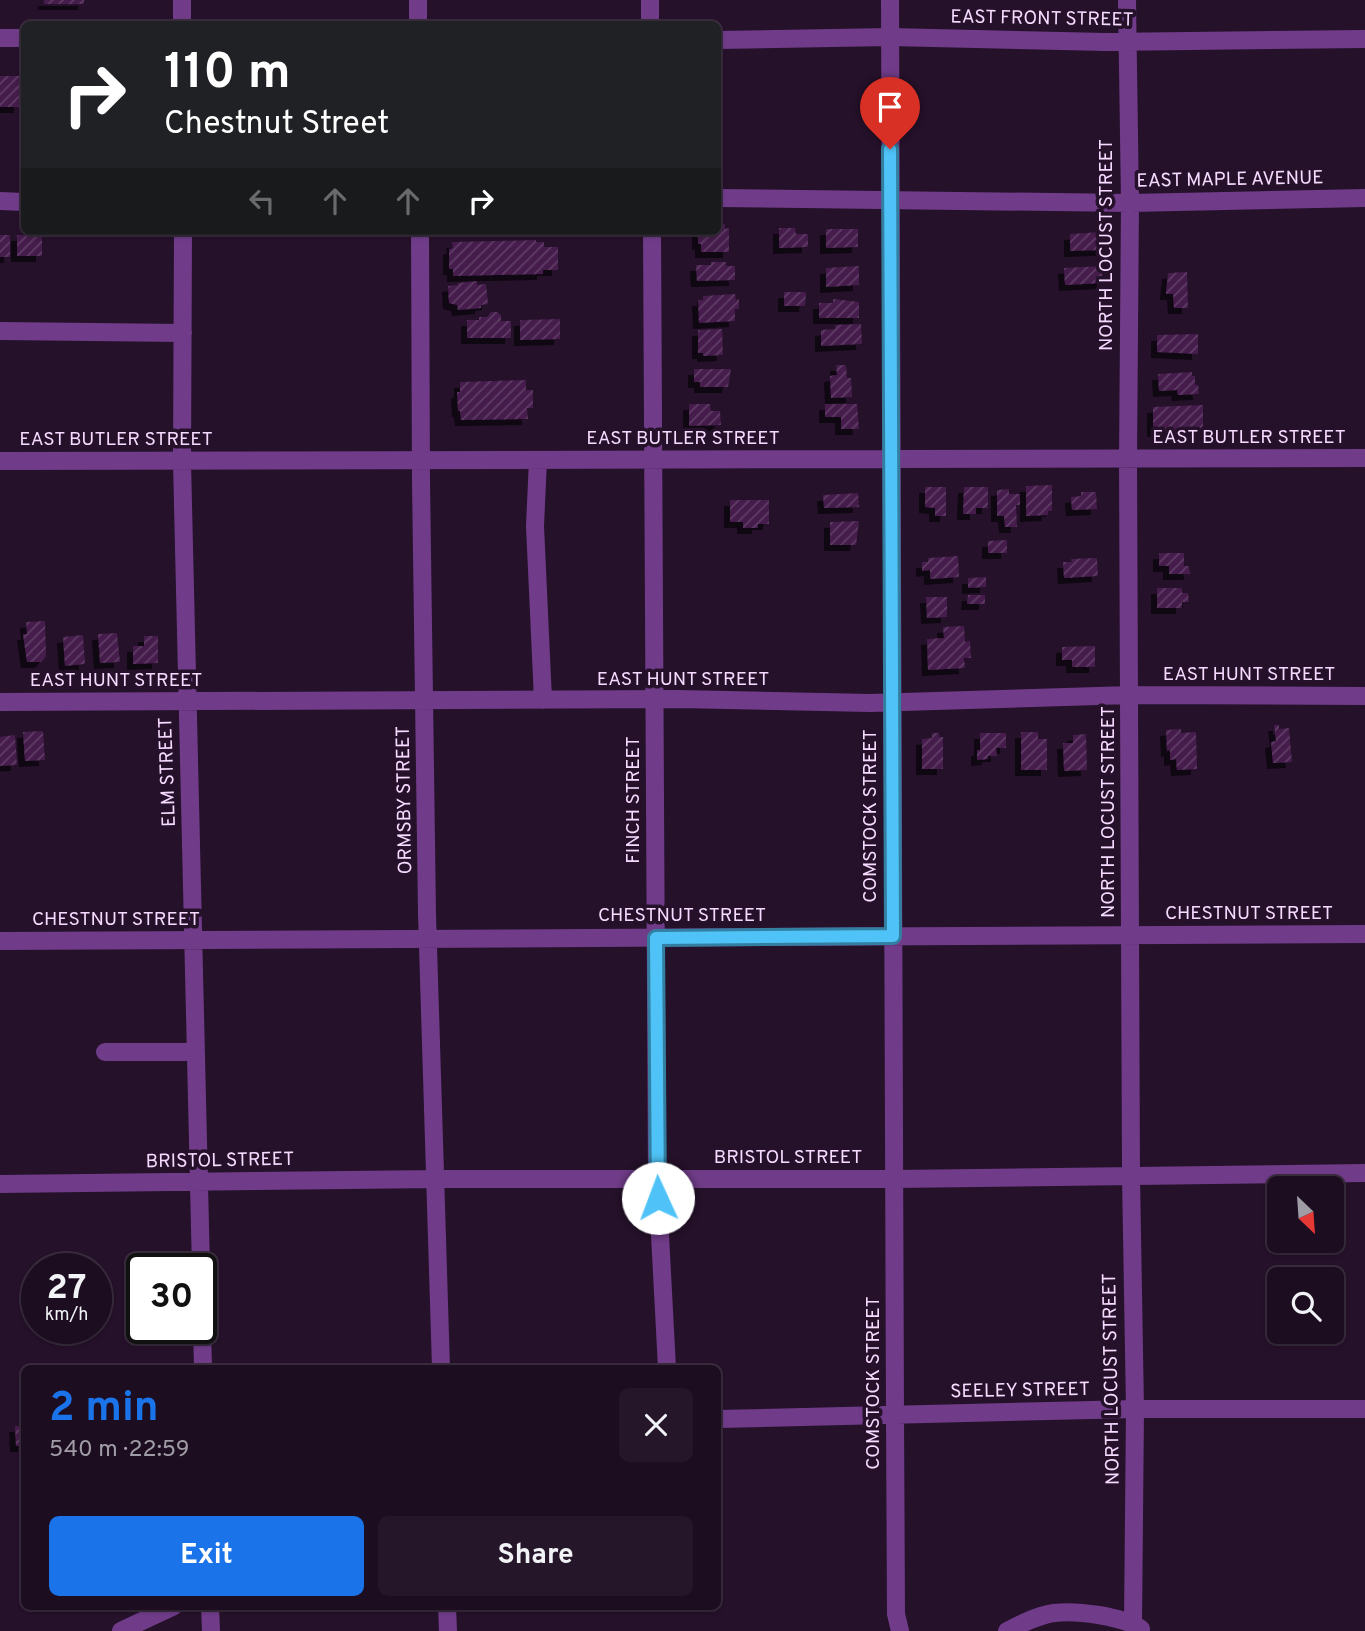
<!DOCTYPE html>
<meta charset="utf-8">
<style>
:root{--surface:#1c0d20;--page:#251629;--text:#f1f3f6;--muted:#a09ca5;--line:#3a2d3e;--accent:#1a73e8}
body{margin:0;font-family:Overpass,sans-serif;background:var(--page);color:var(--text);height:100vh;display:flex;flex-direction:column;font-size:26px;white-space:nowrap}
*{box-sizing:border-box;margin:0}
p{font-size:23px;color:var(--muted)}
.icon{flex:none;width:38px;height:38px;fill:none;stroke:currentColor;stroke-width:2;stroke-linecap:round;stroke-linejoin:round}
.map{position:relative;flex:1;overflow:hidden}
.sheet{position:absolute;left:21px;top:1365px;width:700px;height:245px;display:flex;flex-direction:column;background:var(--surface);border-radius:10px;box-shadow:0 2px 5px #0004,0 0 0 2px var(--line)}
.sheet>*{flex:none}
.top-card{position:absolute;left:21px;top:21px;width:700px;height:214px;border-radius:10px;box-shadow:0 2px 5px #0004,0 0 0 2px var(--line);background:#202124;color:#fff;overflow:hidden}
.needle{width:46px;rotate:155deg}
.buttons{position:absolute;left:1267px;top:1176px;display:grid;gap:14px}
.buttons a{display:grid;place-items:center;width:77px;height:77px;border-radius:10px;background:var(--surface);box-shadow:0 2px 5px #0004,0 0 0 2px var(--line);font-size:35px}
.speed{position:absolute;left:21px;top:1253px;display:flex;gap:14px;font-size:35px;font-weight:700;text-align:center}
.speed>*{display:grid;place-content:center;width:91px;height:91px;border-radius:50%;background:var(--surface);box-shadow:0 2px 5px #0004,0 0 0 2px var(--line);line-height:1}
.speed small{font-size:18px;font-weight:400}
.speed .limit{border:4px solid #111;border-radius:10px;background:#fff;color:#111}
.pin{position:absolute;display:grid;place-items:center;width:60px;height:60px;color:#fff;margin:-72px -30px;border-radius:50% 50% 50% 0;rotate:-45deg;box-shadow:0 0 7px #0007}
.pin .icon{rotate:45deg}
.me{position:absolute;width:77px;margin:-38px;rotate:358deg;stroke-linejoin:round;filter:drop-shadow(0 0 5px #0008)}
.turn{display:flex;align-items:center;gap:24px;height:147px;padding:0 28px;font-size:32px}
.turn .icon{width:91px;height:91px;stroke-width:2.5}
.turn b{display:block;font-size:49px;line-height:60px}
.lanes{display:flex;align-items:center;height:66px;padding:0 28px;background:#0003;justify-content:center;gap:35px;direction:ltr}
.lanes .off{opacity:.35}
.round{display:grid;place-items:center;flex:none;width:74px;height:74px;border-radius:10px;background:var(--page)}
.summary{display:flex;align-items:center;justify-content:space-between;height:119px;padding:0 28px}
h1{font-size:42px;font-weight:700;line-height:52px;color:var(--accent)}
.button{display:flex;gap:14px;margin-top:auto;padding:14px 28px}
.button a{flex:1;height:80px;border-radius:10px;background:var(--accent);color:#fff;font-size:28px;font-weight:700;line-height:80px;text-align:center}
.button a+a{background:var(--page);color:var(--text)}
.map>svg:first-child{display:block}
</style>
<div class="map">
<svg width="1365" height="1631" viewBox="0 0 1365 1631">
<defs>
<pattern id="building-hatch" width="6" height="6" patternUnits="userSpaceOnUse" patternTransform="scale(1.75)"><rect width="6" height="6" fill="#441d4b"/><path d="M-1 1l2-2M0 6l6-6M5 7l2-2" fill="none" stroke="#603d66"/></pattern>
<filter id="shadow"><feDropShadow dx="-6" dy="6" stdDeviation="0" flood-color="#0009"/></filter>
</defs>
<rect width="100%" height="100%" fill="#25112a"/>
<path fill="url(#building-hatch)" filter="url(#shadow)" d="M 44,0 L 84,0 L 84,4 L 44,4 Z
M 0,76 L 20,76 L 20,107 L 0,107 Z
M 718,224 L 725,224 L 725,229 L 729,228 L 729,252 L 701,252 L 701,244 L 698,244 L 698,231 L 718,231 Z
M 779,228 L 795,228 L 796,234 L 808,234 L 808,247 L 779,248 Z
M 826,229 L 858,229 L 858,247 L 826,248 Z
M 1101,232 L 1102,250 L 1070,251 L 1070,234 Z
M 0,235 L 10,235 L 10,257 L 0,257 Z
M 17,235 L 42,235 L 42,256 L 17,256 Z
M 536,240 L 536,242 L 544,242 L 544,247 L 558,247 L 558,270 L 543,270 L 543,274 L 453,276 L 453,269 L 449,269 L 449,249 L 453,248 L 452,242 Z
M 711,262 L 726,262 L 726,266 L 735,266 L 735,280 L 697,281 L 696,265 L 711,265 Z
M 859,266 L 859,285 L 826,287 L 826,268 Z
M 1102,266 L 1103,283 L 1065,285 L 1064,268 Z
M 1187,272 L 1188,308 L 1174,308 L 1173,294 L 1166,294 L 1168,273 Z
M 477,281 L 477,285 L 486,284 L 488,304 L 481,305 L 481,308 L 458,310 L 457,305 L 449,303 L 448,286 L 458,285 L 457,283 Z
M 784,292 L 806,292 L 805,306 L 784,306 Z
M 735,294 L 736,300 L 739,299 L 739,309 L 735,309 L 735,321 L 699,323 L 698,300 L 703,300 L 703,296 Z
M 833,299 L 859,302 L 859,318 L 819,318 L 819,303 L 833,303 Z
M 491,312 L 497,312 L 501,315 L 501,321 L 511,321 L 511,338 L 467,338 L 467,320 L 479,320 L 479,317 L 487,317 Z
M 560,319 L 560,339 L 520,340 L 520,320 Z
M 861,324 L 862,344 L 821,346 L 821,330 L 835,329 L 835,325 Z
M 722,329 L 723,355 L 703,356 L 703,353 L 698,353 L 698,330 Z
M 1198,334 L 1198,354 L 1157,352 L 1157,335 Z
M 836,365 L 846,365 L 847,378 L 851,378 L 852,397 L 831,398 L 830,376 L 837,375 Z
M 694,369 L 731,369 L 728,387 L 700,387 L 700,382 L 694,382 Z
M 1192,372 L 1192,376 L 1195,376 L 1195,385 L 1198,385 L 1199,394 L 1178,395 L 1177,390 L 1159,391 L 1158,374 Z
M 526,380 L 526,390 L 533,390 L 533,408 L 527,408 L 528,419 L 461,420 L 460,411 L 458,411 L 457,392 L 460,392 L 460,382 Z
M 689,404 L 710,404 L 711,411 L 720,411 L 721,425 L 689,426 Z
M 825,404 L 857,404 L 859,429 L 841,429 L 841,417 L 825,417 Z
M 1203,405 L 1203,430 L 1153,431 L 1153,407 Z
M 1052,485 L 1052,511 L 1048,511 L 1048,515 L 1026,516 L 1026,486 Z
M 925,487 L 946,487 L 946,516 L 935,516 L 935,508 L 925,507 Z
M 964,487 L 988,487 L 988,508 L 976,508 L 976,514 L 963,514 Z
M 1009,489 L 1009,494 L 1020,494 L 1020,505 L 1016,505 L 1017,527 L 1005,527 L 1004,516 L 997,516 L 997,490 Z
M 1081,492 L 1096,492 L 1097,509 L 1072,510 L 1071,497 L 1081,496 Z
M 858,493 L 859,507 L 824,508 L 823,495 Z
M 730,500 L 769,500 L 769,524 L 758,524 L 758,528 L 743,528 L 743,522 L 730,522 Z
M 859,521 L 856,545 L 830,545 L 830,522 Z
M 1007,540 L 1007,553 L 988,553 L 988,541 Z
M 1159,553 L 1184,553 L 1184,566 L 1189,566 L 1190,574 L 1169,574 L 1169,566 L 1159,566 Z
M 958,556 L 959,577 L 930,579 L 930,570 L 922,571 L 922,562 L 928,562 L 928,558 Z
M 1097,558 L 1098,576 L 1064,578 L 1063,562 L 1072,562 L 1071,559 Z
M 986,577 L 986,587 L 968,588 L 968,578 Z
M 1157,588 L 1182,588 L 1182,593 L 1188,593 L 1189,602 L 1182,602 L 1182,608 L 1157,608 Z
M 968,595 L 985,595 L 985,604 L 967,604 Z
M 926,597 L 947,597 L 947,617 L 927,618 Z
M 45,621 L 46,656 L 41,662 L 27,662 L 23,634 L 27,634 L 26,622 Z
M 964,626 L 965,642 L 970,641 L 971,658 L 964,658 L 965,668 L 928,670 L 927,639 L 944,638 L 943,627 Z
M 117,633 L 120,662 L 100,663 L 98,634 Z
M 83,635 L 85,664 L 65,666 L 63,637 Z
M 144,636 L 158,636 L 158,663 L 133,664 L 133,646 L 144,646 Z
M 1095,646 L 1095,667 L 1072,667 L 1072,660 L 1062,660 L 1062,647 Z
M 1274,725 L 1279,725 L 1279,729 L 1289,728 L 1292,762 L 1273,763 L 1271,742 L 1276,741 Z
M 1181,729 L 1181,733 L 1196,732 L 1197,769 L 1177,770 L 1176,759 L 1170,760 L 1170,750 L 1167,751 L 1166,730 Z
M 43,731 L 45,760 L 25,761 L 23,732 Z
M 1021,732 L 1038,732 L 1038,739 L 1047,739 L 1047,770 L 1021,770 Z
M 932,733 L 939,733 L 939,737 L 943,737 L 943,769 L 922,769 L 922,739 L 932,738 Z
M 980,733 L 1006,733 L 1006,748 L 996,748 L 997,756 L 988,756 L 988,759 L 977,760 L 977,750 L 980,750 Z
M 1086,734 L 1087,770 L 1064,771 L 1063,743 L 1073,743 L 1073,735 Z
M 15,735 L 17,765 L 0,766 L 0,737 Z
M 15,1426 L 24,1426 L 24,1446 L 16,1446 Z"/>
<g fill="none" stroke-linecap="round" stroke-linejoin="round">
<path stroke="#703c89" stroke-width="18" d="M 182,0 L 182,24
M 650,0 L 650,24
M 890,0 L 895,1414 L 896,1614 L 900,1631
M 1127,0 L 1130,203 L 1128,460 L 1131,1176 L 1135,1409 L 1133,1624
M 418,24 L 418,0
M 0,38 L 24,38
M 718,40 L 890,37 L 1106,42 L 1365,39
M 718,198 L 1130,203 L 1365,198
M 0,201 L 24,202
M 183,231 L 182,462 L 201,1269
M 420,231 L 421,481 L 427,914 L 441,1368
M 652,231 L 657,1178 L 667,1368
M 0,331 L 183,333
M 538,460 L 535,526 L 543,700
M 0,461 L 1365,458
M 0,702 L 678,699 L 870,703 L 1130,695 L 1365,696
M 0,941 L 1365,934
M 105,1052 L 196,1052
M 0,1184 L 437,1179 L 895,1179 L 1365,1173
M 201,1289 L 203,1368
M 718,1419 L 1135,1409 L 1365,1409
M 210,1606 L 211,1631
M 447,1606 L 448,1631
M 121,1631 L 174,1606
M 1007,1631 C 1021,1624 1038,1615 1054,1613 C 1076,1610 1122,1616 1141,1629"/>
</g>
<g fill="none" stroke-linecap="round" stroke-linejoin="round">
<g stroke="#337fa1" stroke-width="18">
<path id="route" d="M 658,1198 L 656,938 L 893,936 L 890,149"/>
</g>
<use href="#route" stroke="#4fc3f7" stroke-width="12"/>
</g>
<g text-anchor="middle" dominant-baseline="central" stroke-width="7" stroke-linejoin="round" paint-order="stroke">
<g font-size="19" fill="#f6daff" stroke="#25112a">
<text transform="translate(1042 19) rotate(1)">EAST FRONT STREET</text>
<text transform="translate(1230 180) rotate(-1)">EAST MAPLE AVENUE</text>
<text transform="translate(1107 245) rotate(-90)">NORTH LOCUST STREET</text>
<text x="1249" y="438">EAST BUTLER STREET</text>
<text x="683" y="439">EAST BUTLER STREET</text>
<text x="116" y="440">EAST BUTLER STREET</text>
<text x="1249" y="675">EAST HUNT STREET</text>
<text x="683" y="680">EAST HUNT STREET</text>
<text x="116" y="681">EAST HUNT STREET</text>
<text transform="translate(168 772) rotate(-92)">ELM STREET</text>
<text transform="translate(405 800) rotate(-91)">ORMSBY STREET</text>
<text transform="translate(634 800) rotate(-90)">FINCH STREET</text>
<text transform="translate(1109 812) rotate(-90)">NORTH LOCUST STREET</text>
<text transform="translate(871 816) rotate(-90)">COMSTOCK STREET</text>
<text x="1249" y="914">CHESTNUT STREET</text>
<text x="682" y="916">CHESTNUT STREET</text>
<text x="116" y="920">CHESTNUT STREET</text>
<text x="788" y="1158">BRISTOL STREET</text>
<text transform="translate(220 1161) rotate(-1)">BRISTOL STREET</text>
<text transform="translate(1112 1379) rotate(-91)">NORTH LOCUST STREET</text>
<text transform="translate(874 1383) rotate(-90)">COMSTOCK STREET</text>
<text transform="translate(1020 1391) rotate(-1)">SEELEY STREET</text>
</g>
</g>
</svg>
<div class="buttons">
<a><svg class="needle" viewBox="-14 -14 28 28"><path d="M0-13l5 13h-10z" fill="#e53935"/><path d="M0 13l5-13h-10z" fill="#a09ca5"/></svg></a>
<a><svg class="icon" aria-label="search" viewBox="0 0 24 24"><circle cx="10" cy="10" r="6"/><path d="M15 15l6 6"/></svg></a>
</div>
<div class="speed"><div>27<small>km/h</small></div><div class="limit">30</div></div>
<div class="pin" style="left:890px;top:149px;background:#d93025"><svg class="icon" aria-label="arrive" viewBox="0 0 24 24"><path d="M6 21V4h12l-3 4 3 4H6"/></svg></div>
<svg class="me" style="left:658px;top:1198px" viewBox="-20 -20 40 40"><circle r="19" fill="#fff"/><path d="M0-13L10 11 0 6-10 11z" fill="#4fc3f7"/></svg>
<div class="top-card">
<div class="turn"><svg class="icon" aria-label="right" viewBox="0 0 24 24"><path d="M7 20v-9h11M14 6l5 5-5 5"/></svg><div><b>110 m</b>Chestnut Street</div></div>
<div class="lanes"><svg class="icon off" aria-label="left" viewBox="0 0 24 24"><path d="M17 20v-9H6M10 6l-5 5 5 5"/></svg><svg class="icon off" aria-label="ahead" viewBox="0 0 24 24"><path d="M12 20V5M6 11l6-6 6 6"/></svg><svg class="icon off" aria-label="ahead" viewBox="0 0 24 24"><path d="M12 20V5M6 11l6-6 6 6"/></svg><svg class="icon" aria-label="right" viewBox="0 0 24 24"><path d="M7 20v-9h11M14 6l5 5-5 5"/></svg></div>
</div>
<section class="sheet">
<div class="summary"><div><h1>2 min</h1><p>540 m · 22:59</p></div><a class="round"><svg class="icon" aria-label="close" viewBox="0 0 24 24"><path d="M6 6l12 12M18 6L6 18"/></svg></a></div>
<div class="button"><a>Exit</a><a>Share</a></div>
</section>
</div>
